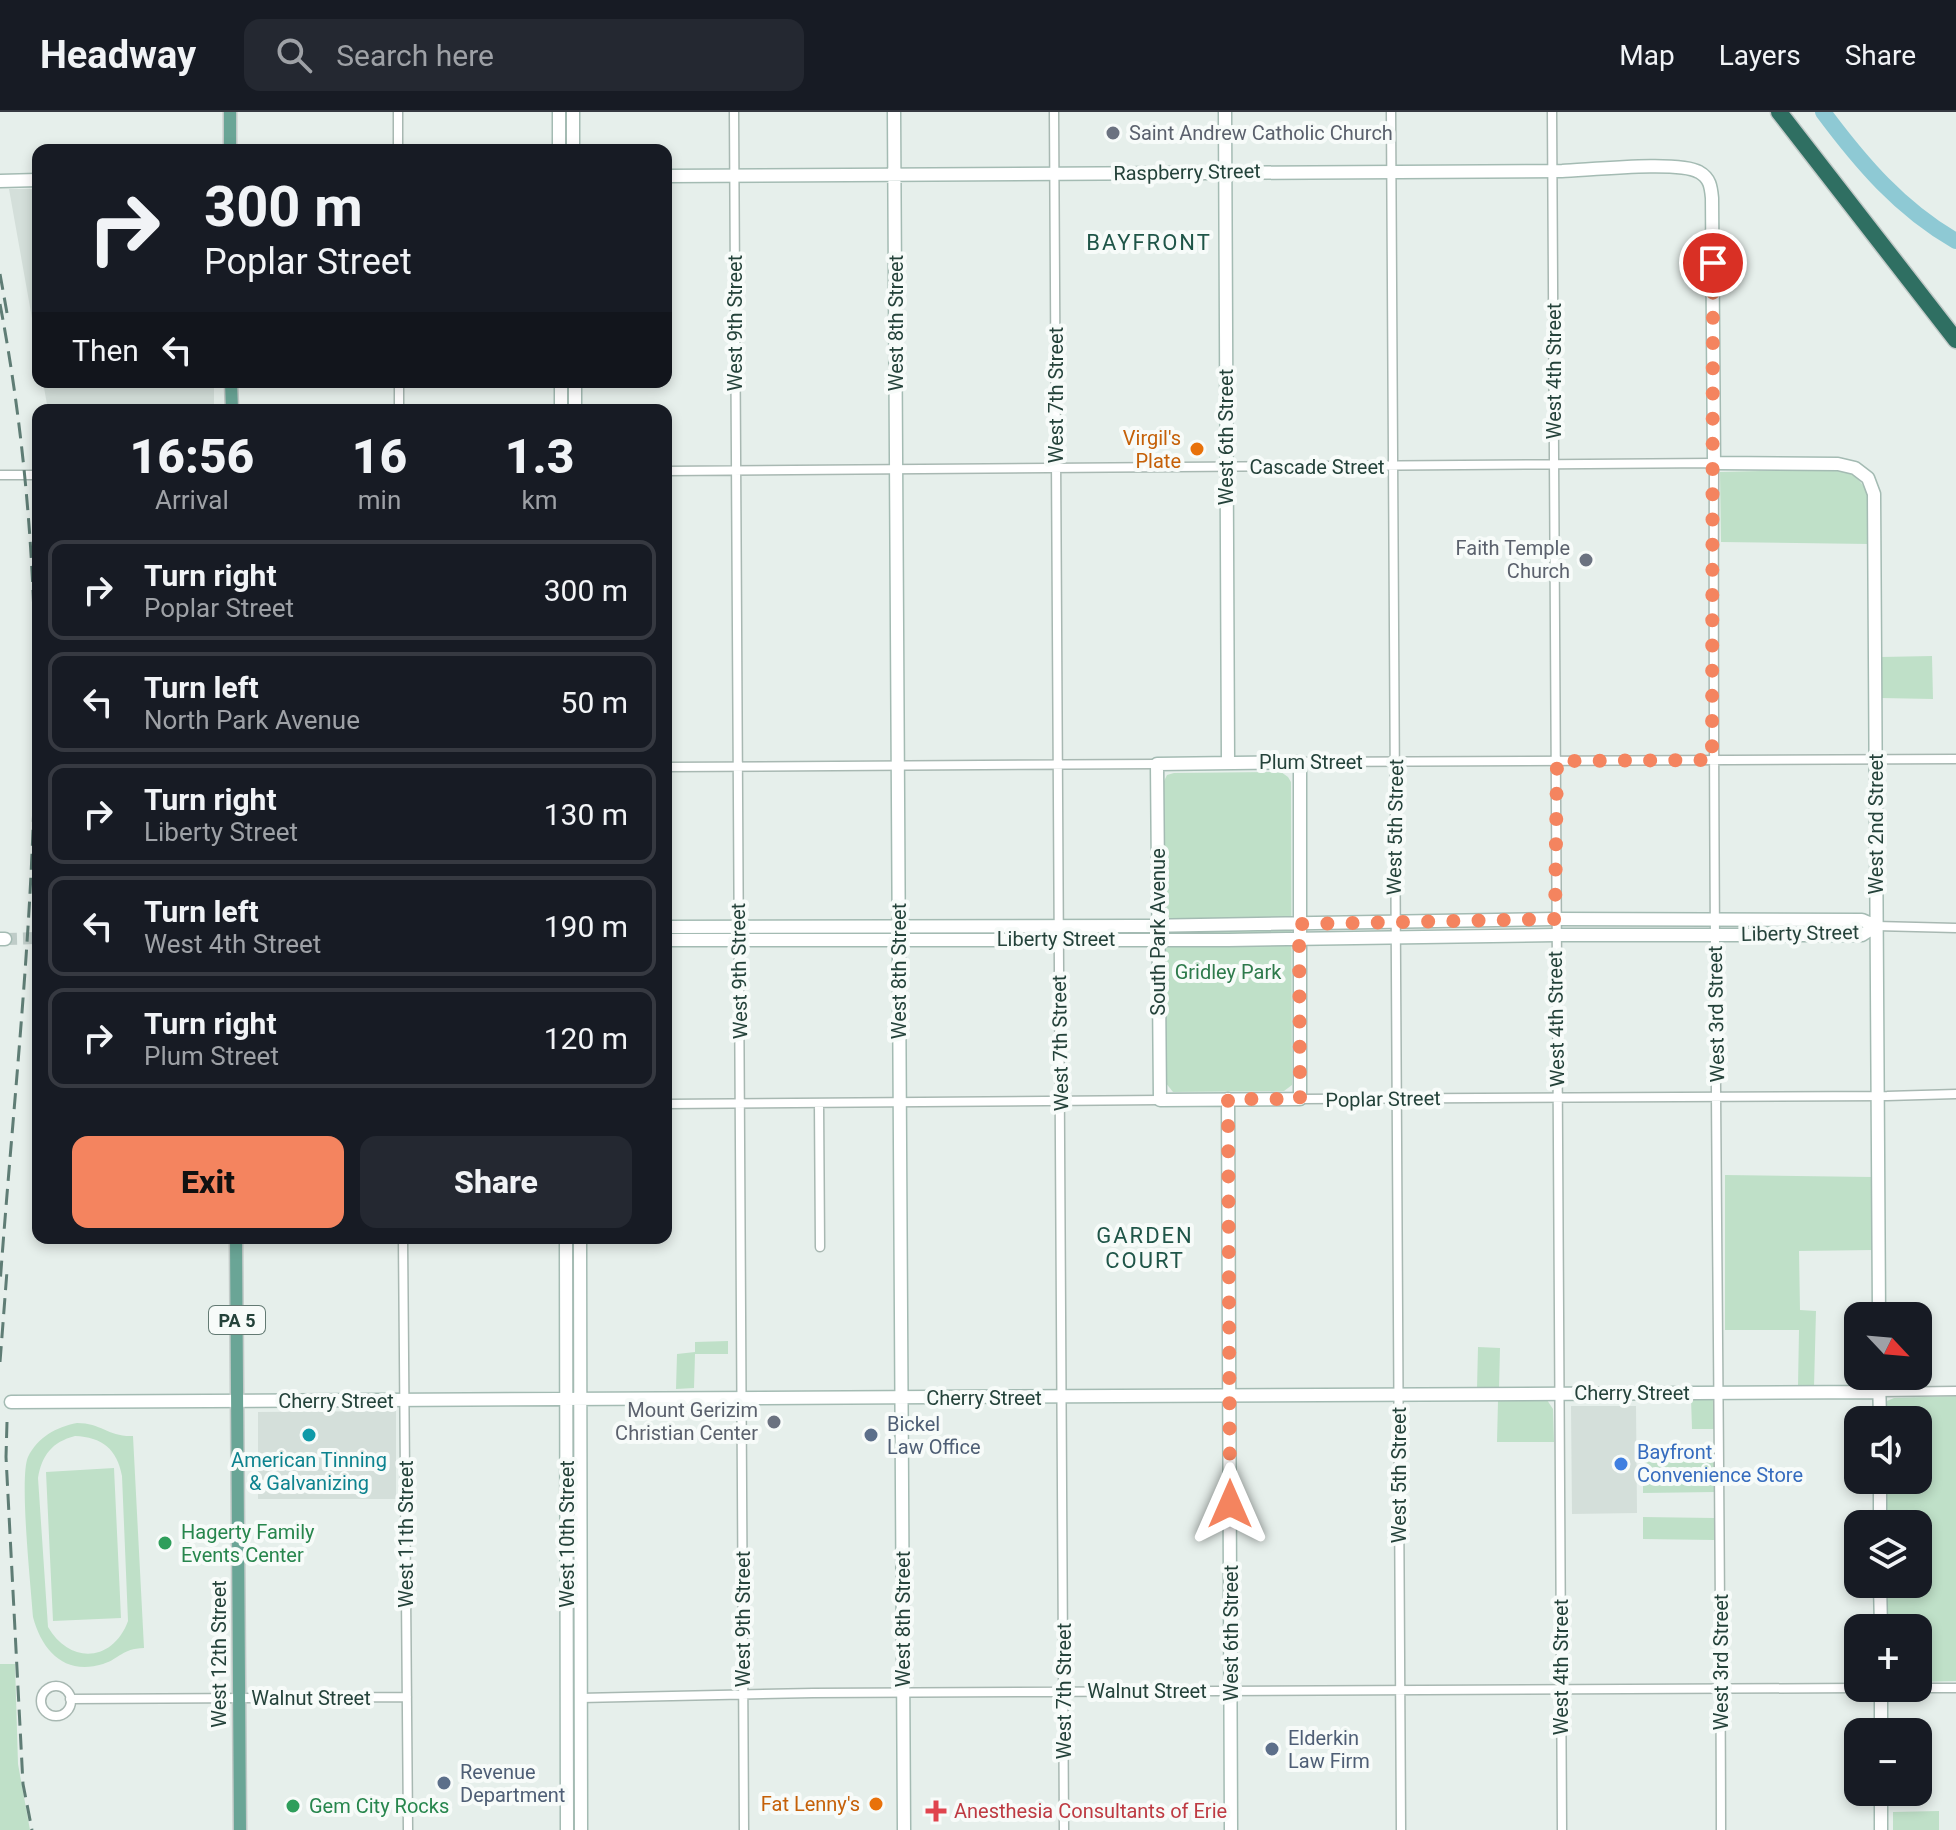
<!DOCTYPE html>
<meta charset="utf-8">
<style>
:root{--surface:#171b24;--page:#242831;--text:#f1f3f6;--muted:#9ea1a6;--line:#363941;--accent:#f4845f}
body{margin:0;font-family:Roboto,sans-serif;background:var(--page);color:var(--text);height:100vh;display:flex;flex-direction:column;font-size:30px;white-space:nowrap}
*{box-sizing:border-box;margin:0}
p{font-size:26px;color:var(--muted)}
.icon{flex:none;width:44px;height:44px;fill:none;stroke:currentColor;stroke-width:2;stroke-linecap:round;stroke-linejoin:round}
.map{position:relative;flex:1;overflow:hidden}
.side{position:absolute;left:32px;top:292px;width:640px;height:840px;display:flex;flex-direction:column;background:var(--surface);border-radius:16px;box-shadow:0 4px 12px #0003}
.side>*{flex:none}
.top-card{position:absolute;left:32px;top:32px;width:640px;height:244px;border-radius:16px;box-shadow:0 4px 12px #0003;background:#171b24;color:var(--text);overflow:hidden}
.needle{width:52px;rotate:116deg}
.controls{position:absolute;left:1844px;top:1190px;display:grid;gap:16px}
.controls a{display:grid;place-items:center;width:88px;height:88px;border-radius:16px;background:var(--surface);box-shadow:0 4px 12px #0003;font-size:40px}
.pin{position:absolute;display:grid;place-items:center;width:68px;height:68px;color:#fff;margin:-34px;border:4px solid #fff;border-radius:50%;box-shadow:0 2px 8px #0007}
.me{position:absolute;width:88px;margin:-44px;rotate:0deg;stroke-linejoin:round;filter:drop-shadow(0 0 6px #0008)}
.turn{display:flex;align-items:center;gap:28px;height:168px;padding:0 40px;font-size:36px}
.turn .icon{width:104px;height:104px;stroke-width:2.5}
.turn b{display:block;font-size:56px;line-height:68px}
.then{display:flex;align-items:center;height:76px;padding:0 40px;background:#0003;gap:16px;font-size:30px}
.eta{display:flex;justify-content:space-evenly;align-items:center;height:136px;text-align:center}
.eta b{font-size:48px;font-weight:800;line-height:56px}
.button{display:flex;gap:16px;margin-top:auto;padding:16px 40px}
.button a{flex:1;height:92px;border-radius:16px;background:var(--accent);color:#111;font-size:32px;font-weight:800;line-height:92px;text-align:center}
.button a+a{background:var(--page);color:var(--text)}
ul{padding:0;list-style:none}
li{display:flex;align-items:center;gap:24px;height:100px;margin:0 16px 12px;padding:0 24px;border:4px solid var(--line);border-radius:16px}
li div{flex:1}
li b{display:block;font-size:30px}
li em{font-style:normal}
header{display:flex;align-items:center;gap:48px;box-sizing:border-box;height:112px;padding:0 40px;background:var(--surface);border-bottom:2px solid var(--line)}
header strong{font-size:38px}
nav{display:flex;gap:44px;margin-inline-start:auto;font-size:28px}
.search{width:560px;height:72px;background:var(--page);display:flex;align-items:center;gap:20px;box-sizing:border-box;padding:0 28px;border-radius:16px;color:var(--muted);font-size:30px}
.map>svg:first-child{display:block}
</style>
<header>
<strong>Headway</strong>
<div class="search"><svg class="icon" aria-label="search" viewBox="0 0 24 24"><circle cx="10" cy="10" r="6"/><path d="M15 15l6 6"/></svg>Search here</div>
<nav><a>Map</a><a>Layers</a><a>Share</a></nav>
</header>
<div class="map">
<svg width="1956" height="1718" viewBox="0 0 1956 1718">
<rect width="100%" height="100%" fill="#e6efeb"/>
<path fill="#d4dfda" d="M 9,77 L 38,77 L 38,240 Z
M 43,270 L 214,270 L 214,298 L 48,298 Z
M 1571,1294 L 1636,1294 L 1637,1401 L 1572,1402 Z
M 396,1299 L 396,1387 L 258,1387 L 258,1300 Z"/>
<path fill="#bfe0c8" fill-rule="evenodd" d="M 1840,357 C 1877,370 1869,400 1869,432 L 1721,430 L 1720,360 Z
M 1932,544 L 1933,587 L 1881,586 L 1881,545 Z
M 1281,660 L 1288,665 L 1291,670 L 1292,973 L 1284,979 L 1173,980 L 1165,970 L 1164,669 L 1167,663 L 1174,661 Z
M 1725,1063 L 1872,1065 L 1873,1138 L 1799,1139 L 1800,1198 L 1816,1199 L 1814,1275 L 1798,1274 L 1799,1218 L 1725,1218 Z
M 728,1229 L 728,1242 L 695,1242 L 694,1276 L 676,1277 L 677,1242 L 695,1240 L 695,1230 Z
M 1478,1235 L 1500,1236 L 1499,1277 L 1477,1277 Z
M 1956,1284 L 1956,1569 L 1918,1570 L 1918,1516 L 1887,1516 L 1887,1472 L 1918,1472 L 1918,1412 L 1886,1412 L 1886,1368 L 1918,1368 L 1918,1308 L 1886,1308 L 1887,1289 L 1894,1286 Z
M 1691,1286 L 1714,1288 L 1714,1317 L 1692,1317 Z
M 1547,1288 L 1553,1297 L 1554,1330 L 1497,1330 L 1498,1289 Z
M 77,1311 C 102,1311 108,1325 133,1324 L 144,1536 C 121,1537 121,1546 103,1552 C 65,1564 42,1539 33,1505 C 31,1476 19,1365 28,1345 C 38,1325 56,1315 77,1311 ZM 75,1324 C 102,1325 117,1337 122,1364 L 128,1509 C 113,1550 70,1553 48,1515 L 38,1366 C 42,1343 52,1330 75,1324 Z
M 1643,1343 L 1715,1344 L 1715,1380 L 1643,1381 Z
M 114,1356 L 121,1506 L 53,1509 L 46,1360 Z
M 1643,1405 L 1714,1406 L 1715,1428 L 1643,1427 Z
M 0,1552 L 15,1552 L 18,1652 L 30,1718 L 0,1718 Z
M 1939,1699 L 1939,1718 L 1893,1718 L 1893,1700 Z"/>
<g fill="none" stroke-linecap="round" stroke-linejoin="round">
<path stroke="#8ec9d4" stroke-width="16" d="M 1823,0 C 1861,51 1900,97 1956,129"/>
<path stroke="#bfccc8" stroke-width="12" stroke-dasharray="12 6" stroke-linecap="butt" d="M 5,827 L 38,826"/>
<g stroke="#a8b8b2" stroke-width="11">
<path id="street" d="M 398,0 L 398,38
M 734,0 L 744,1718
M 1054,0 L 1064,1718
M 1391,0 L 1401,1718
M 1552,0 L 1562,1718
M 399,270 L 399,298
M 666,359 L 1714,351 C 1712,807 1720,1262 1721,1718
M 0,363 L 38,363
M 1300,650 L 1956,647
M 666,655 L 1157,652
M 1876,814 L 1956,816
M 1300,987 L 1887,984 L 1956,982
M 819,991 L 820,1135
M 666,992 L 1160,988
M 403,1126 L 408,1718
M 1879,1280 L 1956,1279
M41 1589a15 15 0 1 1 30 0a15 15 0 1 1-30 0Z
M 1865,1576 L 1871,1576
M 1885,1576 L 1902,1576
M 1918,1576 L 1956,1576
M 580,1586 L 813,1581 L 1858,1576
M 70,1587 L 407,1585"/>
</g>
<g stroke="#a4bbb3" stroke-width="15">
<path id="secondary" d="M 559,0 L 559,38
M 573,0 L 573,38
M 894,0 L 904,1718
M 1225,0 L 1228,650
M 666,64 L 1562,59 C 1589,58 1679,48 1699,60 C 1710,66 1711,75 1712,86 L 1714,351 L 1838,352 L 1855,356 L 1868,366 L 1874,382 L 1879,1204
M 0,69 L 38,68
M 561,270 L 561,298
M 575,270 L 575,298
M 1300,650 L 1300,987 L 1160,988 L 1157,652 Z
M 666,815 L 1142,814 L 1555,807 L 1862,808 L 1876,814
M 0,827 L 5,827
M 666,828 L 1228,828 L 1555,823 L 1862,823 L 1876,814
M 1228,987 L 1231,1718
M 566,1126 L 567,1718
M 580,1126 L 581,1718
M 1879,1264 L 1880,1308
M 11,1290 L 1879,1280
M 1880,1368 L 1880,1412
M 1880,1472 L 1881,1516
M 1881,1620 L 1881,1576
M 1881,1680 L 1881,1718"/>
</g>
<g stroke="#c2cac8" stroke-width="15">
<path id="primary" d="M 230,0 L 230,38
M 231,270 L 232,298
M 236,1126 L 240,1718"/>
</g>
<g stroke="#c2cac8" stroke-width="19">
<path id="highway" d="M 1779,0 L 1956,228"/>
</g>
<use href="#street" stroke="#fff" stroke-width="8"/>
<use href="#secondary" stroke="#fff" stroke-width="12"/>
<use href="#primary" stroke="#6aa596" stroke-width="12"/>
<use href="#highway" stroke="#2f6f62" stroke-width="16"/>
<path stroke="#5f7d75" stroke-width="3" stroke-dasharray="16 8" stroke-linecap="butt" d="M 0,162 L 7,201
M 0,192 C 28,339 38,490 35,639 C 33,816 13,994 0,1172
M 0,1250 L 7,1159
M 7,1310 L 6,1345 L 23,1672 L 32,1718"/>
</g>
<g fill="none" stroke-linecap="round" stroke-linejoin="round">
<path stroke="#f4845f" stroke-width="14" stroke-dasharray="0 25.2" d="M 1230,1392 L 1228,987 L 1300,987 L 1299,812 L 1555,807 L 1557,649 L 1712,648 L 1713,151"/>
</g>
<g fill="#6b7280" stroke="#f7fbf9" stroke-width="3">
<circle cx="1113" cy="21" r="8"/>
<circle cx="1586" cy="448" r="8"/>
<circle cx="774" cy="1310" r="8"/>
</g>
<g fill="#e8710a" stroke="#f7fbf9" stroke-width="3">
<circle cx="1197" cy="337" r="8"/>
<circle cx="876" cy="1692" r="8"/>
</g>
<circle fill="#0f9aa8" stroke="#f7fbf9" stroke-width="3" cx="309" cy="1323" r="8"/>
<g fill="#5c6f8a" stroke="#f7fbf9" stroke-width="3">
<circle cx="871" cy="1323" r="8"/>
<circle cx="1272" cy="1637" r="8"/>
<circle cx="444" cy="1671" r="8"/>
</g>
<circle fill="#3f7fe0" stroke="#f7fbf9" stroke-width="3" cx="1621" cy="1352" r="8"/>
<g fill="#2e9e5b" stroke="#f7fbf9" stroke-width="3">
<circle cx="165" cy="1431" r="8"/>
<circle cx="293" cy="1694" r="8"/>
</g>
<path fill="#e0444e" stroke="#f7fbf9" stroke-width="3" d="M932 1687h8v8h8v8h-8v8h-8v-8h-8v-8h8z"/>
<g text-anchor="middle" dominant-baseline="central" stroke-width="8" stroke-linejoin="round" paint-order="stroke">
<rect fill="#f7fbf9" stroke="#637a73" stroke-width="2" x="209" y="1194" width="56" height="28" rx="6"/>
<g font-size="18" font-weight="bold" fill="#24423a">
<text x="237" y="1208">PA 5</text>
</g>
<g font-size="20" fill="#5b616d" stroke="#f7fbf9" text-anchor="end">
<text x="1129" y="21" text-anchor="start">Saint Andrew Catholic Church</text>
<text x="1570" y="436">Faith Temple<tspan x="1570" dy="23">Church</tspan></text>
<text x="758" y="1298">Mount Gerizim<tspan x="758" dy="23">Christian Center</tspan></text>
</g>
<g font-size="20" fill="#24423a" stroke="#f7fbf9">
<text transform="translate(1187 60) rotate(-1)">Raspberry Street</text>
<text transform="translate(735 211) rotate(-90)">West 9th Street</text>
<text transform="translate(896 211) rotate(-90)">West 8th Street</text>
<text transform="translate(1554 259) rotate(-90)">West 4th Street</text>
<text transform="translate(1056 283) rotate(-90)">West 7th Street</text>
<text transform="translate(1226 325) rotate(-90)">West 6th Street</text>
<text x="1317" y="355">Cascade Street</text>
<text x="1311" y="650">Plum Street</text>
<text transform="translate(1876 712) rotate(-90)">West 2nd Street</text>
<text transform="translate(1395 715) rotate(-89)">West 5th Street</text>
<text transform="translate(1158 820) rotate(-90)">South Park Avenue</text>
<text transform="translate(1800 821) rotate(-1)">Liberty Street</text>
<text x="1056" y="827">Liberty Street</text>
<text transform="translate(739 859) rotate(-91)">West 9th Street</text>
<text transform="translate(899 859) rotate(-90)">West 8th Street</text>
<text transform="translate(1716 902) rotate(-91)">West 3rd Street</text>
<text transform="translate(1556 907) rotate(-91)">West 4th Street</text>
<text transform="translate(1060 931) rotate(-91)">West 7th Street</text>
<text transform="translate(1383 987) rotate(-1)">Poplar Street</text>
<text x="1632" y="1281">Cherry Street</text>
<text x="984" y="1286">Cherry Street</text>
<text x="336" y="1289">Cherry Street</text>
<text transform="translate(1399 1363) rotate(-90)">West 5th Street</text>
<text transform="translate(406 1422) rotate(-90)">West 11th Street</text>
<text transform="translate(567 1422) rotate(-90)">West 10th Street</text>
<text transform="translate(743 1507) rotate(-90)">West 9th Street</text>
<text transform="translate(903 1507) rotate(-90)">West 8th Street</text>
<text transform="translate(1231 1521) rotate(-90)">West 6th Street</text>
<text transform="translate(219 1542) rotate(-90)">West 12th Street</text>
<text transform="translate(1721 1550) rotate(-90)">West 3rd Street</text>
<text transform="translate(1561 1555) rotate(-90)">West 4th Street</text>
<text transform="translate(1064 1579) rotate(-90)">West 7th Street</text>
<text x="1147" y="1579">Walnut Street</text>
<text x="311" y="1586">Walnut Street</text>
</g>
<g font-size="20" fill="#c56008" stroke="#f7fbf9" text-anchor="end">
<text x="1181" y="326">Virgil's<tspan x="1181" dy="23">Plate</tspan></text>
<text x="860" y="1692">Fat Lenny's</text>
</g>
<g font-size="20" fill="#2d7a4b" stroke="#f7fbf9">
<text x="1228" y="860">Gridley Park</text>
</g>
<g font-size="20" fill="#4e5e75" stroke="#f7fbf9" text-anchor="start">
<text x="887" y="1312">Bickel<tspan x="887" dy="23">Law Office</tspan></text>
<text x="1288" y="1626">Elderkin<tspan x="1288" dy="23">Law Firm</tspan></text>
<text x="460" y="1660">Revenue<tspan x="460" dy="23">Department</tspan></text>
</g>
<g font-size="20" fill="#366cbe" stroke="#f7fbf9" text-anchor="start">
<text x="1637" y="1340">Bayfront<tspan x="1637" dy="23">Convenience Store</tspan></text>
</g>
<g font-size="20" fill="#0d838f" stroke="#f7fbf9">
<text x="309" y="1348">American Tinning<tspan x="309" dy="23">&amp; Galvanizing</tspan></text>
</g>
<g font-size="20" fill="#27864d" stroke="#f7fbf9" text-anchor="start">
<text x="181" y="1420">Hagerty Family<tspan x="181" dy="23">Events Center</tspan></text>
<text x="309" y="1694">Gem City Rocks</text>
</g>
<g font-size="20" fill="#be3a42" stroke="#f7fbf9" text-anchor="start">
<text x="954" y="1699">Anesthesia Consultants of Erie</text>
</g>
<g font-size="22" letter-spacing="2" fill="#1f5548" stroke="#f7fbf9">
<text x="1149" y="130">BAYFRONT</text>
<text x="1145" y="1123">GARDEN<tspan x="1145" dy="25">COURT</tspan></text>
</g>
</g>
</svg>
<div class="controls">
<a><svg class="needle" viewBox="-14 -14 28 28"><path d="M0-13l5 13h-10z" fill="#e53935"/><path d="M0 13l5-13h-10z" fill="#9ea1a6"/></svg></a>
<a><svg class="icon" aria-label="sound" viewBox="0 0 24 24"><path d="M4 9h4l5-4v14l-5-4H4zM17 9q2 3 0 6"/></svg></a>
<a><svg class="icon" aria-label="layers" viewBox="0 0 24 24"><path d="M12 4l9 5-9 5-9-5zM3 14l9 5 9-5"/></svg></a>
<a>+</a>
<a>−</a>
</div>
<div class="pin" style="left:1713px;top:151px;background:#d93025"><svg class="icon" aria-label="arrive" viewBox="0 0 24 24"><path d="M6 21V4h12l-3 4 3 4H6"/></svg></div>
<svg class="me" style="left:1230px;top:1392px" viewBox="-20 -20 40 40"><path d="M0-17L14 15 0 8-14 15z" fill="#f4845f" stroke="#fff" stroke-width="4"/></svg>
<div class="top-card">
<div class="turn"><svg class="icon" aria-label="right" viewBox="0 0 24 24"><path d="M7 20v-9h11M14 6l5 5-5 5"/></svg><div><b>300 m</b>Poplar Street</div></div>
<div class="then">Then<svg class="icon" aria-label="left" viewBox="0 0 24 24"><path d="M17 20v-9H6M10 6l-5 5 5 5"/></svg></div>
</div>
<section class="side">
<div class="eta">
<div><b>16:56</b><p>Arrival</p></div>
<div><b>16</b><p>min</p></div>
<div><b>1.3</b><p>km</p></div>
</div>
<ul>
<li><svg class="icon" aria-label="right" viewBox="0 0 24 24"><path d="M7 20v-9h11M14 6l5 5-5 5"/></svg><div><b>Turn right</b><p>Poplar Street</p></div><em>300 m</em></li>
<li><svg class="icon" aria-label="left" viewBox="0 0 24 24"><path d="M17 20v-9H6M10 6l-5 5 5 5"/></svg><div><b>Turn left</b><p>North Park Avenue</p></div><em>50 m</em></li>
<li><svg class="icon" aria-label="right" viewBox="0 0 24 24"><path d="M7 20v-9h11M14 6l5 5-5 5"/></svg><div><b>Turn right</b><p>Liberty Street</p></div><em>130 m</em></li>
<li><svg class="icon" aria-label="left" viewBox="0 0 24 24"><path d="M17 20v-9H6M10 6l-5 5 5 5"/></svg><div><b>Turn left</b><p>West 4th Street</p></div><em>190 m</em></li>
<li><svg class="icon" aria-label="right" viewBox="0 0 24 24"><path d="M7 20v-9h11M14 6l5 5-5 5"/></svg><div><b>Turn right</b><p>Plum Street</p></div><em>120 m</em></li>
</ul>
<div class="button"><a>Exit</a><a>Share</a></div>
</section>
</div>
